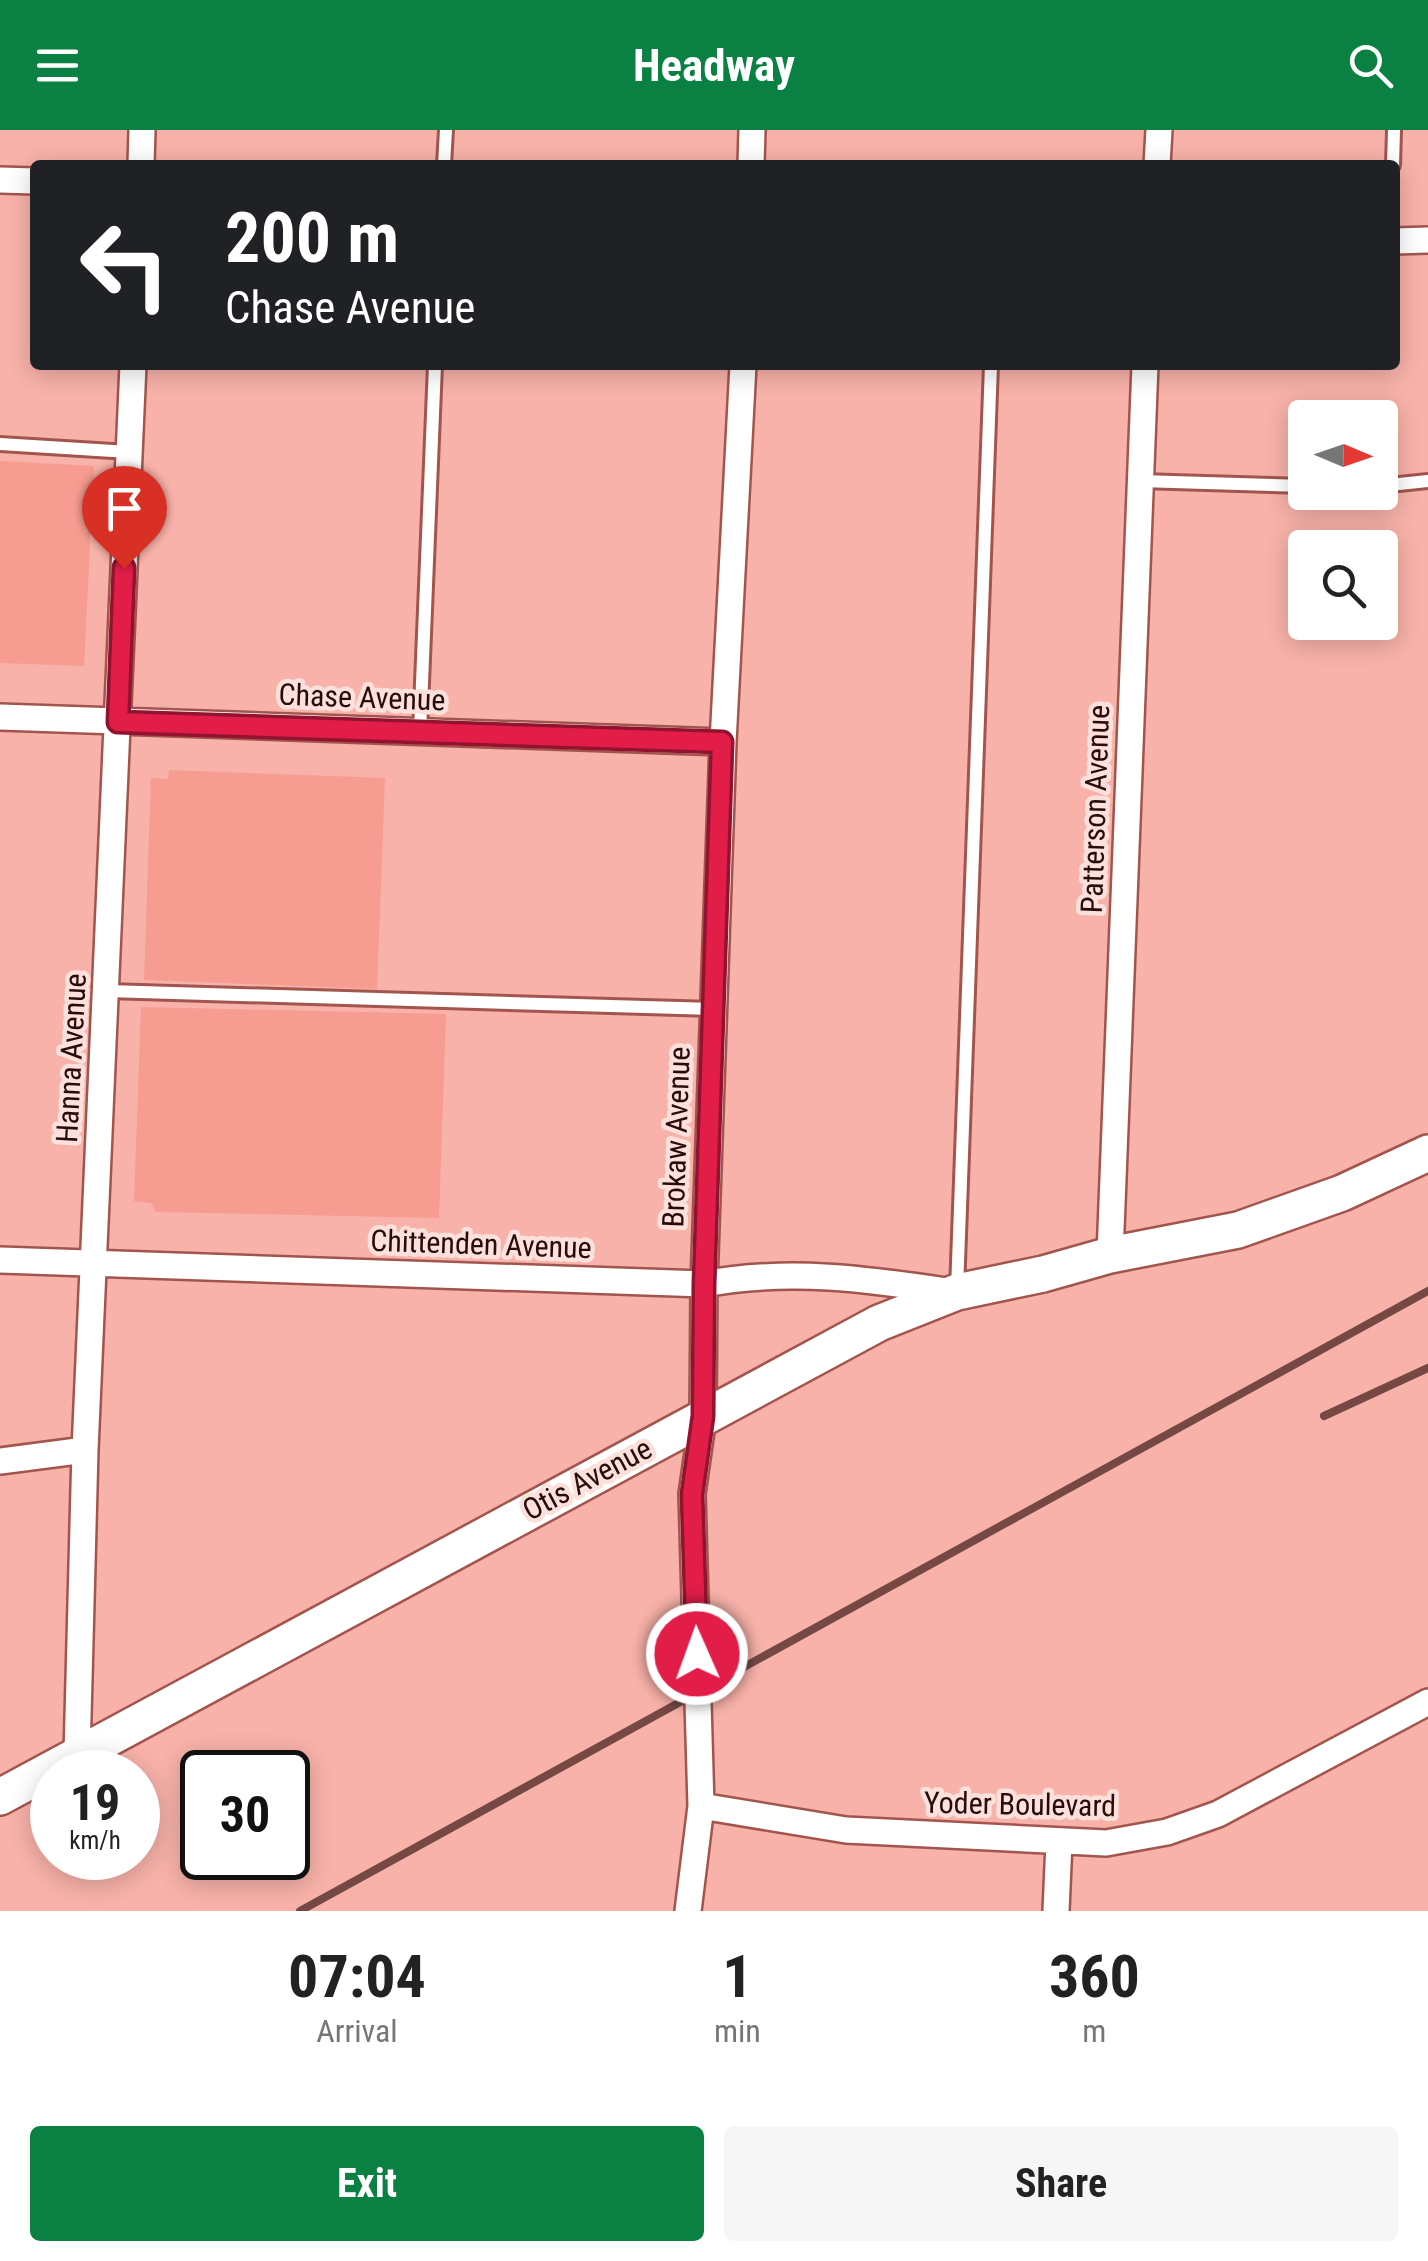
<!DOCTYPE html>
<style>
:root{--surface:#fff;--page:#f6f6f6;--text:#222;--muted:#767676;--accent:#0b8043}
body{margin:0;font-family:"Roboto Condensed",sans-serif;background:var(--page);color:var(--text);height:100vh;display:flex;flex-direction:column;font-size:38px;white-space:nowrap}
*{box-sizing:border-box;margin:0}
p{font-size:32px;color:var(--muted)}
.icon{flex:none;width:55px;height:55px;fill:none;stroke:currentColor;stroke-width:2;stroke-linecap:round;stroke-linejoin:round}
.map{position:relative;height:1781px;overflow:hidden}
.details{display:flex;flex-direction:column;background:var(--surface);flex:1}
.details>*{flex:none}
.top-card{position:absolute;left:30px;top:30px;width:1370px;height:210px;border-radius:10px;box-shadow:0 5px 25px #0003;background:#202124;color:#fff;overflow:hidden}
.needle{width:65px;rotate:92deg}
.buttons{position:absolute;left:1288px;top:270px;display:grid;gap:20px}
.buttons a{display:grid;place-items:center;width:110px;height:110px;border-radius:10px;background:var(--surface);box-shadow:0 5px 25px #0003;font-size:50px}
.speed{position:absolute;left:30px;top:1620px;display:flex;gap:20px;font-size:50px;font-weight:700;text-align:center}
.speed>*{display:grid;place-content:center;width:130px;height:130px;border-radius:50%;background:var(--surface);box-shadow:0 5px 25px #0003;line-height:1}
.speed small{font-size:25px;font-weight:400}
.speed .limit{border:5px solid #111;border-radius:15px;background:#fff;color:#111}
.pin{position:absolute;display:grid;place-items:center;width:85px;height:85px;color:#fff;margin:-102px -42px;border-radius:50% 50% 50% 0;rotate:-45deg;box-shadow:0 0 10px #0007}
.pin .icon{rotate:45deg}
.me{position:absolute;width:110px;margin:-55px;rotate:358deg;stroke-linejoin:round;filter:drop-shadow(0 0 8px #0008)}
.turn{display:flex;align-items:center;gap:35px;height:210px;padding:0 30px;font-size:45px}
.turn .icon{width:130px;height:130px;stroke-width:2.5}
.turn b{display:block;font-size:70px;line-height:85px}
.eta{display:flex;justify-content:space-evenly;align-items:center;height:170px;text-align:center}
.eta b{font-size:60px;font-weight:700;line-height:70px}
.action{display:flex;gap:20px;margin-top:auto;padding:20px 30px}
.action a{flex:1;height:115px;border-radius:10px;background:var(--accent);color:#fff;font-size:40px;font-weight:700;line-height:115px;text-align:center}
.action a+a{background:var(--page);color:var(--text)}
header{display:flex;justify-content:space-between;align-items:center;height:130px;padding:0 30px;background:var(--accent);color:#fff;font-size:45px;font-weight:700}
.map>svg:first-child{display:block}
</style>
<header><svg class="icon" aria-label="menu" viewBox="0 0 24 24"><path d="M4 6h16M4 12h16M4 18h16"/></svg>Headway<svg class="icon" aria-label="search" viewBox="0 0 24 24"><circle cx="10" cy="10" r="6"/><path d="M15 15l6 6"/></svg></header>
<div class="map">
<svg width="1428" height="1781" viewBox="0 0 1428 1781">
<rect width="100%" height="100%" fill="#f8b2a9"/>
<path fill="#f69c91" d="M 0,331 L 94,336 L 84,536 L 0,533 Z
M 169,640 L 385,648 L 377,859 L 144,850 L 151,648 L 168,649 Z
M 141,877 L 446,884 L 439,1088 L 156,1082 L 151,1073 L 134,1071 Z"/>
<g fill="none" stroke-linecap="round" stroke-linejoin="round">
<g stroke="#a2554d" stroke-width="18">
<path id="lane" d="M 444,35 L 446,0
M 1393,35 L 1394,0
M 0,314 L 129,322
M 1140,351 L 1305,356
M 1380,356 L 1428,351
M 420,602 L 435,235
M 107,861 L 714,879
M 957,1160 L 991,235"/>
</g>
<g stroke="#a2554d" stroke-width="30">
<path id="street" d="M 141,35 L 142,0
M 751,35 L 752,0
M 1157,35 L 1159,0
M 0,50 L 35,51
M 1395,111 L 1428,110
M 0,587 L 723,612
M 1110,1125 L 1145,235
M 0,1130 L 704,1154 C 789,1138 868,1149 953,1162
M 0,1331 L 85,1320
M 77,1625 L 85,1320 L 133,235
M 701,1676 L 846,1700 L 1106,1713 L 1167,1702 L 1218,1684 L 1428,1572
M 688,1781 L 701,1676 L 692,1364 L 703,1287 L 704,1154 L 723,612 L 743,235
M 1056,1781 L 1059,1712"/>
</g>
<g stroke="#a2554d" stroke-width="40">
<path id="secondary" d="M 0,1667 L 879,1193 L 957,1162 L 1043,1144 L 1110,1125 L 1238,1100 L 1342,1063 L 1428,1023"/>
</g>
<use href="#lane" stroke="#fff" stroke-width="12"/>
<use href="#street" stroke="#fff" stroke-width="25"/>
<use href="#secondary" stroke="#fff" stroke-width="35"/>
<path stroke="#754844" stroke-width="8" d="M 1324,1286 L 1428,1238
M 300,1781 L 1428,1161"/>
</g>
<g fill="none" stroke-linecap="round" stroke-linejoin="round">
<g stroke="#92132f" stroke-width="25">
<path id="route" d="M 124,438 L 118,592 L 722,612 L 704,1154 L 703,1286 L 692,1364 L 697,1524"/>
</g>
<use href="#route" stroke="#e11d48" stroke-width="18"/>
</g>
<g text-anchor="middle" dominant-baseline="central" stroke-width="9" stroke-linejoin="round" paint-order="stroke">
<g font-size="30" fill="#2a0b09" stroke="#fbe0dc">
<text transform="translate(362 567) rotate(2)">Chase Avenue</text>
<text transform="translate(1095 679) rotate(-88)">Patterson Avenue</text>
<text transform="translate(71 928) rotate(-87)">Hanna Avenue</text>
<text transform="translate(676 1007) rotate(-88)">Brokaw Avenue</text>
<text transform="translate(481 1114) rotate(2)">Chittenden Avenue</text>
<text transform="translate(587 1349) rotate(-28)">Otis Avenue</text>
<text transform="translate(1020 1674) rotate(1)">Yoder Boulevard</text>
</g>
</g>
</svg>
<div class="buttons">
<a><svg class="needle" viewBox="-14 -14 28 28"><path d="M0-13l5 13h-10z" fill="#e53935"/><path d="M0 13l5-13h-10z" fill="#767676"/></svg></a>
<a><svg class="icon" aria-label="search" viewBox="0 0 24 24"><circle cx="10" cy="10" r="6"/><path d="M15 15l6 6"/></svg></a>
</div>
<div class="speed"><div>19<small>km/h</small></div><div class="limit">30</div></div>
<div class="pin" style="left:124px;top:438px;background:#d93025"><svg class="icon" aria-label="arrive" viewBox="0 0 24 24"><path d="M6 21V4h12l-3 4 3 4H6"/></svg></div>
<svg class="me" style="left:697px;top:1524px" viewBox="-20 -20 40 40"><circle r="17" fill="#e11d48" stroke="#fff" stroke-width="3"/><path d="M0-11L8 9 0 5-8 9z" fill="#fff"/></svg>
<div class="top-card">
<div class="turn"><svg class="icon" aria-label="left" viewBox="0 0 24 24"><path d="M17 20v-9H6M10 6l-5 5 5 5"/></svg><div><b>200 m</b>Chase Avenue</div></div>
</div>
</div>
<section class="details">
<div class="eta">
<div><b>07:04</b><p>Arrival</p></div>
<div><b>1</b><p>min</p></div>
<div><b>360</b><p>m</p></div>
</div>
<div class="action"><a>Exit</a><a>Share</a></div>
</section>
